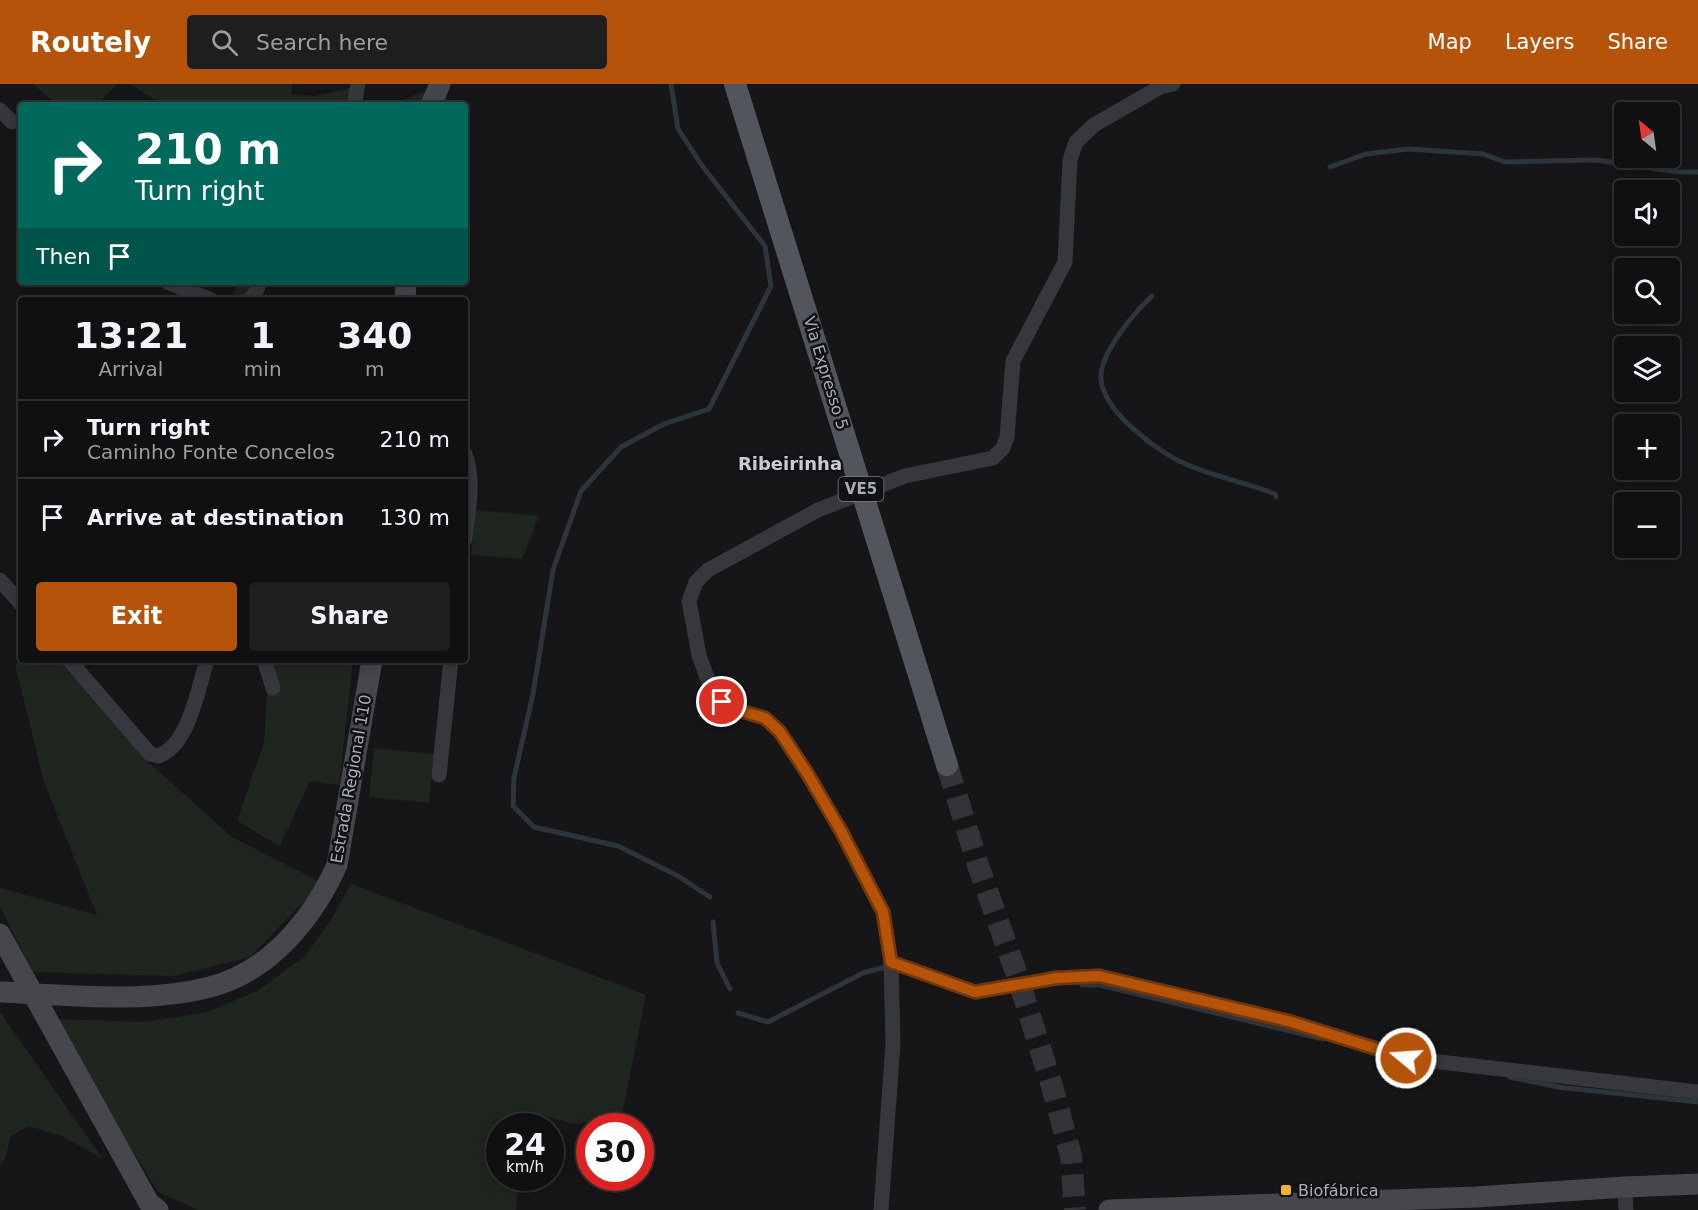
<!DOCTYPE html>
<meta charset="utf-8">
<style>
:root{--surface:#101012;--page:#1e1e20;--text:#f1f3f6;--muted:#9c9d9f;--line:#303032;--accent:#b45309}
body{margin:0;font-family:"DejaVu Sans",sans-serif;background:var(--page);color:var(--text);height:100vh;display:flex;flex-direction:column;font-size:22px;white-space:nowrap}
*{box-sizing:border-box;margin:0}
p{font-size:20px;color:var(--muted)}
.icon{flex:none;width:33px;height:33px;fill:none;stroke:currentColor;stroke-width:2;stroke-linecap:round;stroke-linejoin:round}
.map{position:relative;flex:1;overflow:hidden}
.panel{position:absolute;left:18px;top:213px;width:450px;height:366px;display:flex;flex-direction:column;background:var(--surface);border-radius:6px;box-shadow:0 3px 15px #0003,0 0 0 2px var(--line)}
.panel>*{flex:none}
.hud{position:absolute;left:18px;top:18px;width:450px;height:183px;border-radius:6px;box-shadow:0 3px 15px #0003,0 0 0 2px var(--line);background:#00695c;color:#fff;overflow:hidden}
.needle{width:39px;rotate:331deg}
.buttons{position:absolute;left:1614px;top:18px;display:grid;gap:12px}
.buttons a{display:grid;place-items:center;width:66px;height:66px;border-radius:6px;background:var(--surface);box-shadow:0 3px 15px #0003,0 0 0 2px var(--line);font-size:30px}
.speed{position:absolute;left:486px;top:1029px;display:flex;gap:12px;font-size:30px;font-weight:700;text-align:center}
.speed>*{display:grid;place-content:center;width:78px;height:78px;border-radius:50%;background:var(--surface);box-shadow:0 3px 15px #0003,0 0 0 2px var(--line);line-height:1}
.speed small{font-size:15px;font-weight:400}
.speed .limit{border:9px solid #d22;background:#fff;color:#111}
.pin{position:absolute;display:grid;place-items:center;width:51px;height:51px;color:#fff;margin:-26px;border:3px solid #fff;border-radius:50%;box-shadow:0 2px 6px #0007}
.me{position:absolute;width:66px;margin:-33px;rotate:288deg;stroke-linejoin:round;filter:drop-shadow(0 0 4px #0008)}
.turn{display:flex;align-items:center;gap:21px;height:126px;padding:0 18px;font-size:27px}
.turn .icon{width:78px;height:78px;stroke-width:2.5}
.turn b{display:block;font-size:42px;line-height:51px}
.then{display:flex;align-items:center;height:57px;padding:0 18px;background:#0003;gap:12px;font-size:22px}
.eta{display:flex;justify-content:space-evenly;align-items:center;height:102px;text-align:center}
.eta b{font-size:36px;font-weight:700;line-height:42px}
.primary-button{display:flex;gap:12px;margin-top:auto;padding:12px 18px}
.primary-button a{flex:1;height:69px;border-radius:6px;background:var(--accent);color:#fff;font-size:24px;font-weight:700;line-height:69px;text-align:center}
.primary-button a+a{background:var(--page);color:var(--text)}
ul{padding:0;list-style:none}
li{display:flex;align-items:center;gap:18px;height:78px;padding:0 18px;border-top:2px solid var(--line)}
li div{flex:1}
li b{display:block;font-size:22px}
li em{font-style:normal}
header{display:flex;align-items:center;gap:36px;box-sizing:border-box;height:84px;padding:0 30px;background:var(--accent);color:#fff}
header strong{font-size:28px}
nav{display:flex;gap:33px;margin-inline-start:auto;font-size:21px}
.search{width:420px;height:54px;background:var(--page);display:flex;align-items:center;gap:15px;box-sizing:border-box;padding:0 21px;border-radius:6px;color:var(--muted);font-size:22px}
.map>svg:first-child{display:block}
</style>
<header>
<strong>Routely</strong>
<div class="search"><svg class="icon" aria-label="search" viewBox="0 0 24 24"><circle cx="10" cy="10" r="6"/><path d="M15 15l6 6"/></svg>Search here</div>
<nav><a>Map</a><a>Layers</a><a>Share</a></nav>
</header>
<div class="map">
<svg width="1698" height="1126" viewBox="0 0 1698 1126">
<rect width="100%" height="100%" fill="#161618"/>
<path fill="#1e261f" d="M 33,0 L 117,0 L 97,21 L 57,21 Z
M 130,0 L 292,0 L 291,10 L 315,12 L 355,3 L 352,21 L 163,21 Z
M 433,4 L 426,21 L 367,21 L 368,18 C 396,23 408,13 433,4 Z
M 236,198 L 253,200 L 246,211 L 233,216 Z
M 475,426 L 539,432 L 522,475 L 471,471 Z
M 21,576 L 58,576 L 147,677 L 232,753 L 322,799 L 250,873 L 174,892 L 33,888 L 0,823 L 0,804 L 97,831 L 44,698 L 15,580 Z
M 272,576 L 353,578 L 339,701 L 310,697 L 280,762 L 237,737 L 264,658 L 267,610 L 277,607 Z
M 374,664 L 434,670 L 429,719 L 369,713 Z
M 351,800 L 646,911 L 622,1032 L 574,1040 L 540,1031 L 534,1042 L 500,1042 L 500,1094 L 519,1094 L 516,1126 L 198,1126 L 158,1108 L 52,935 L 146,938 L 207,928 L 257,907 L 305,872 L 329,839 Z
M 0,928 L 103,1075 L 62,1052 L 28,1042 L 11,1052 L 5,1075 L 0,1080 Z"/>
<g fill="none" stroke-linecap="round" stroke-linejoin="round">
<path stroke="#2c353c" stroke-width="5" d="M 671,0 L 678,45 L 703,83 L 765,162 L 771,202 L 709,325 L 664,340 L 621,363 L 581,407 L 553,486 L 533,610 L 514,694 L 513,722 L 534,743 L 618,762 L 678,792 L 710,813
M 1330,83 L 1366,70 L 1408,65 L 1483,70 L 1505,78 L 1596,76 L 1678,88 L 1698,88
M 1152,212 C 1135,228 1101,268 1101,292 C 1100,326 1160,370 1188,381 C 1216,393 1247,399 1275,410 L 1276,413
M 713,838 L 717,879 L 730,905
M 1082,901 L 1100,901 L 1323,955
M 738,929 L 768,938 L 863,889 L 885,883
M 1510,993 L 1558,1003 L 1698,1018"/>
<path stroke="#333438" stroke-width="22" stroke-dasharray="22 11" stroke-linecap="butt" d="M 947,681 L 978,781 L 1017,891 L 1052,1002 L 1071,1072 L 1075,1126"/>
<path stroke="#37383d" stroke-width="15" d="M 354,21 L 358,0
M 0,26 L 12,38
M 167,198 L 211,216
M 249,216 L 256,208 L 260,198
M 465,370 C 475,396 468,427 465,455
M 0,496 L 21,520
M 69,576 L 150,670 L 158,672 C 189,662 198,604 207,576
M 264,576 L 273,604
M 439,691 L 451,576
M 891,878 L 975,908 L 1057,894 L 1099,892 L 1288,937 L 1406,974 L 1698,1008
M 1625,1103 L 1626,1126
M 881,1126 L 893,960 L 891,878 L 883,828 L 841,747 L 807,689 L 780,648 L 765,634 L 741,627 L 722,618 L 712,608 L 699,571 L 689,517 L 696,498 L 708,486 L 818,426 L 905,392 L 993,374 L 1003,364 L 1007,353 L 1013,277 L 1065,178 L 1070,76 L 1076,58 L 1094,41 L 1160,3 L 1173,0"/>
<path stroke="#45474d" stroke-width="21" d="M 431,21 L 440,0
M 405,216 L 406,198
M 0,850 L 149,1119 L 158,1126
M 0,908 C 68,911 143,920 210,903 C 270,888 313,834 337,781 L 372,576
M 1109,1126 L 1476,1113 L 1625,1103 L 1698,1100"/>
<path stroke="#53555c" stroke-width="22" d="M 735,0 L 947,681"/>
</g>
<g fill="none" stroke-linecap="round" stroke-linejoin="round">
<g stroke="#753606" stroke-width="15">
<path id="route" d="M 722,618 L 741,627 L 765,634 L 780,648 L 807,689 L 841,747 L 883,828 L 891,878 L 975,908 L 1057,894 L 1099,892 L 1288,937 L 1406,974"/>
</g>
<use href="#route" stroke="#b45309" stroke-width="10"/>
</g>
<rect fill="#f2b134" stroke="#111113" stroke-width="2" x="1280" y="1100" width="12" height="12" rx="3"/>
<g text-anchor="middle" dominant-baseline="central" stroke-width="5" stroke-linejoin="round" paint-order="stroke">
<rect fill="#111113" stroke="#7b7e86" stroke-width="1.5" x="838.5" y="393" width="45" height="24" rx="4.5"/>
<g font-size="15" font-weight="bold" fill="#a8adb8">
<text x="861" y="405">VE5</text>
</g>
<g font-size="16" fill="#a8adb8" stroke="#111113">
<text transform="translate(826 289) rotate(73)">Via Expresso 5</text>
<text transform="translate(351 695) rotate(-80)">Estrada Regional 110</text>
</g>
<g font-size="16" fill="#a8adb8" stroke="#111113" text-anchor="start">
<text x="1298" y="1106">Biofábrica</text>
</g>
<g font-size="18" font-weight="bold" fill="#c9ccd4" stroke="#111113">
<text x="790" y="379">Ribeirinha</text>
</g>
</g>
</svg>
<div class="buttons">
<a><svg class="needle" viewBox="-14 -14 28 28"><path d="M0-13l5 13h-10z" fill="#e53935"/><path d="M0 13l5-13h-10z" fill="#9c9d9f"/></svg></a>
<a><svg class="icon" aria-label="sound" viewBox="0 0 24 24"><path d="M4 9h4l5-4v14l-5-4H4zM17 9q2 3 0 6"/></svg></a>
<a><svg class="icon" aria-label="search" viewBox="0 0 24 24"><circle cx="10" cy="10" r="6"/><path d="M15 15l6 6"/></svg></a>
<a><svg class="icon" aria-label="layers" viewBox="0 0 24 24"><path d="M12 4l9 5-9 5-9-5zM3 14l9 5 9-5"/></svg></a>
<a>+</a>
<a>−</a>
</div>
<div class="speed"><div>24<small>km/h</small></div><div class="limit">30</div></div>
<div class="pin" style="left:722px;top:618px;background:#d93025"><svg class="icon" aria-label="arrive" viewBox="0 0 24 24"><path d="M6 21V4h12l-3 4 3 4H6"/></svg></div>
<svg class="me" style="left:1406px;top:974px" viewBox="-20 -20 40 40"><circle r="17" fill="#b45309" stroke="#fff" stroke-width="3"/><path d="M0-11L8 9 0 5-8 9z" fill="#fff"/></svg>
<div class="hud">
<div class="turn"><svg class="icon" aria-label="right" viewBox="0 0 24 24"><path d="M7 20v-9h11M14 6l5 5-5 5"/></svg><div><b>210 m</b>Turn right</div></div>
<div class="then">Then<svg class="icon" aria-label="arrive" viewBox="0 0 24 24"><path d="M6 21V4h12l-3 4 3 4H6"/></svg></div>
</div>
<section class="panel">
<div class="eta">
<div><b>13:21</b><p>Arrival</p></div>
<div><b>1</b><p>min</p></div>
<div><b>340</b><p>m</p></div>
</div>
<ul>
<li><svg class="icon" aria-label="right" viewBox="0 0 24 24"><path d="M7 20v-9h11M14 6l5 5-5 5"/></svg><div><b>Turn right</b><p>Caminho Fonte Concelos</p></div><em>210 m</em></li>
<li><svg class="icon" aria-label="arrive" viewBox="0 0 24 24"><path d="M6 21V4h12l-3 4 3 4H6"/></svg><div><b>Arrive at destination</b></div><em>130 m</em></li>
</ul>
<div class="primary-button"><a>Exit</a><a>Share</a></div>
</section>
</div>
